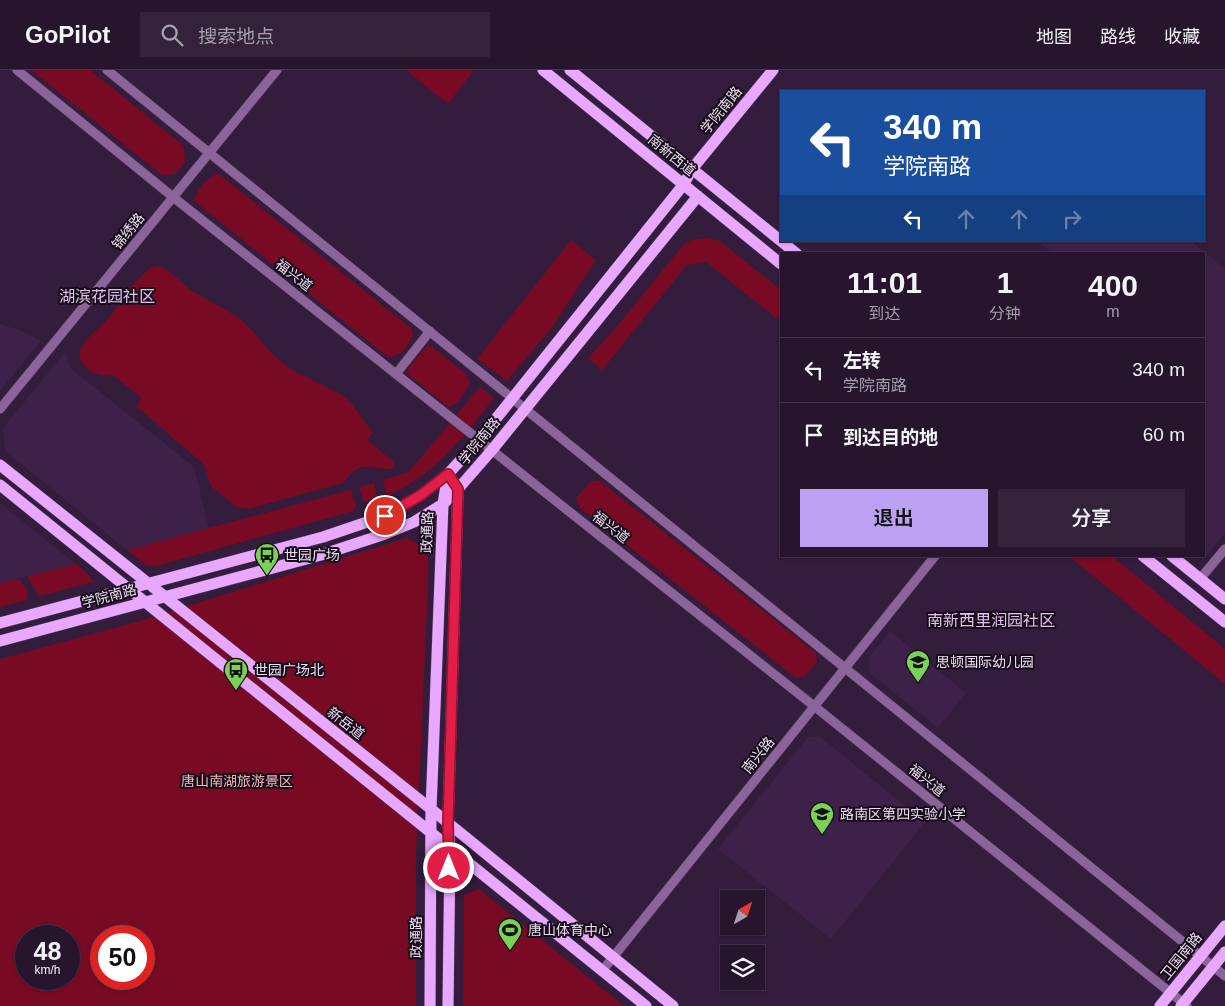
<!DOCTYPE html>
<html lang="zh">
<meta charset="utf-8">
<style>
:root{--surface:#27152d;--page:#332239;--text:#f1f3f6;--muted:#a49faa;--line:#433449;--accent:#bca0f2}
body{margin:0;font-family:Arial,"Noto Sans SC",sans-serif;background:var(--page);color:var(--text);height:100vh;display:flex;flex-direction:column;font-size:19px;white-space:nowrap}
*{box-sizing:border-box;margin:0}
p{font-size:16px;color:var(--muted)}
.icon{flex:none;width:28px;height:28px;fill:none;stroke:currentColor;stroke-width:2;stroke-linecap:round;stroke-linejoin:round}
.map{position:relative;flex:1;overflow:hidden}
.side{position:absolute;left:780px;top:182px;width:425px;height:305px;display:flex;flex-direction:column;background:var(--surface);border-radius:0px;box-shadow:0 1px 4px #0004,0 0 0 1px var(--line)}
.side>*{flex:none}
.guide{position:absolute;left:780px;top:20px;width:425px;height:152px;border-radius:0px;box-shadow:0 1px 4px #0004,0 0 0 1px var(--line);background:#1a4fa0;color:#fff;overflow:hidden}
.needle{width:32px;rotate:39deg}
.fabs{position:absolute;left:720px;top:820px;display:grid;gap:10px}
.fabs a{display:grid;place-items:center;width:45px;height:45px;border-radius:0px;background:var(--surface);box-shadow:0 1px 4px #0004,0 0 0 1px var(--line);font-size:25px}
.speed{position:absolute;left:15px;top:855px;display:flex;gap:10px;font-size:25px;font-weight:700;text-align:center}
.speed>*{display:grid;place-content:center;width:65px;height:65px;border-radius:50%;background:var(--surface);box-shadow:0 1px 4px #0004,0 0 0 1px var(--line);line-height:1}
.speed small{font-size:12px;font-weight:400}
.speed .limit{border:8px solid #d22;background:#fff;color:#111}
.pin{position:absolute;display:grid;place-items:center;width:42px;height:42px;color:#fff;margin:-21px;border:2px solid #fff;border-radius:50%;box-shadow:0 1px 5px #0007}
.me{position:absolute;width:55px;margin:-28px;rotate:0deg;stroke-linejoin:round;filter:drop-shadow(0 0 4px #0008)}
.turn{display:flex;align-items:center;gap:18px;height:105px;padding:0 20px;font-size:22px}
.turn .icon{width:65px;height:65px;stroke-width:2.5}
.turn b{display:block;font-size:35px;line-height:42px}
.lanes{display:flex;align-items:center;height:48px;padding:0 20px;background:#0003;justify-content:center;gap:25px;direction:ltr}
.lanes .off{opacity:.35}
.eta{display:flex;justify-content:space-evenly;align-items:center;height:85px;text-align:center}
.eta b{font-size:30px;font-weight:600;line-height:35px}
.button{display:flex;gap:10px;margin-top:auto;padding:10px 20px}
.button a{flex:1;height:58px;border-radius:0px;background:var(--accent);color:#111;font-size:20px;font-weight:600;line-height:58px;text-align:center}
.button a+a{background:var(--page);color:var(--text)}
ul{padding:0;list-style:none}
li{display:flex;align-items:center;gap:15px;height:65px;padding:0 20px;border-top:1px solid var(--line)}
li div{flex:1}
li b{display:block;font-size:19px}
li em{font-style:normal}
header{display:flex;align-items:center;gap:30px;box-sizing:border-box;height:70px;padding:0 25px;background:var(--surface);border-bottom:1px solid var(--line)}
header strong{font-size:24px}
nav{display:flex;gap:28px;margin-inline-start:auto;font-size:18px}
.search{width:350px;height:45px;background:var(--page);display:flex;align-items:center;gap:12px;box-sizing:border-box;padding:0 18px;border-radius:0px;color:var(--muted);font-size:19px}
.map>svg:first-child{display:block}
</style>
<header>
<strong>GoPilot</strong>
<div class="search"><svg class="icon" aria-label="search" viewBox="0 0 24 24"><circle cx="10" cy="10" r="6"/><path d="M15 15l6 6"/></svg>搜索地点</div>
<nav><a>地图</a><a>路线</a><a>收藏</a></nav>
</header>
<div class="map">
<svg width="1225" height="936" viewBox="0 0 1225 936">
<rect width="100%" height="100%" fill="#341c3c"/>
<path fill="#3e2148" d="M 1038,171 L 1191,171 L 1225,199 L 1225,463 L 1203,490 L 1199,486 L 1204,486 L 1204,184 L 1054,184 Z
M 0,254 L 22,261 L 41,271 L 0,321 Z
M 66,281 L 70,298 L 194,397 L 209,459 L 127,480 L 5,381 L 3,358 Z
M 0,433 L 76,494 L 0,513 Z
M 890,561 L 966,623 L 938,658 L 870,603 L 869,588 Z
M 819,666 L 925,752 L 831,869 L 718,779 L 808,667 Z"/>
<path fill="#780b23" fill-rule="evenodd" d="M 31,0 L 90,0 L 184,76 L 185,93 L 175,104 L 162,105 Z
M 406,0 L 474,0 L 448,34 Z
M 218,103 L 412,259 L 413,265 C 408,276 402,287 388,287 L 194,131 C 197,119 207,108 218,103 Z
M 707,168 L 720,171 L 781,220 L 781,252 L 706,192 L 687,195 L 602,300 L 588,288 L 615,259 L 684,174 L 691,170 Z
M 571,170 L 596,190 L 553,256 L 507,311 L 477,289 Z
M 158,196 L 165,198 L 192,221 L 238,247 L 249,257 L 272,284 L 294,301 L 342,325 L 351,333 L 373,363 L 367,370 L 394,392 L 393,398 C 380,402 366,391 354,401 C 350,404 347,409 343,413 L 249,439 L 236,437 L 212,417 L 209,412 L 205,396 L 200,391 L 136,336 L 142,328 L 114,306 L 101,305 L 91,302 L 83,294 L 80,288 L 80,280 L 86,270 L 108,249 L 134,213 L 150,198 Z
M 427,276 L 431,276 L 467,305 L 470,314 C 464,322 459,335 448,337 L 409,305 L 407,300 Z
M 480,317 L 494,328 C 471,357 448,388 417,409 C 408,416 397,421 387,426 L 383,410 L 409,402 Z
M 591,411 L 600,411 L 816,583 L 817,592 L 805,606 L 796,608 L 580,438 L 576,428 Z
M 374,413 L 377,427 L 374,431 L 367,433 L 363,430 L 359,417 Z
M 351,420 L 356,436 L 353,441 L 156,496 L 146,495 L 127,480 Z
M 407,468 C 433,481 428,489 428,515 L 416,781 L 416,936 L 0,936 L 0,589 L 133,553 ZM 26,866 L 69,866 L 69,909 L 26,909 ZM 101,866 L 144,866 L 144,909 L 101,909 Z
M 1069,486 L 1112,486 L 1225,579 L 1225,614 Z
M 76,494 L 90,506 L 93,512 L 40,526 L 36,522 L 27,506 Z
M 19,509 L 28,520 L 26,530 L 0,537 L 0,513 Z
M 479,819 L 624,936 L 463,936 L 464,825 Z"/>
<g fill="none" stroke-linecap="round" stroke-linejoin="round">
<g stroke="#4e3755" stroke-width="10">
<path id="minor" d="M 17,0 L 173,127 L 814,636 L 1187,936
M 107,0 L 1225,906
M 396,304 L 430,261
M 0,339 L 277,0
M 1200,509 L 1225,479
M 602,901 L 935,486"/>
</g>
<g stroke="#4e3755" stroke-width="12">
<path id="major" d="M 543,0 L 781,194
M 570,0 L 797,184
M 0,395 L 431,739 L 673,936
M 448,404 L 458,419 L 448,754 L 450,778 L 448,936
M 0,415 L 646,936
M 1143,486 L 1225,552
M 1172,486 L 1225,529
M 0,553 L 323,467 L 385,446 L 421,425 L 448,404 L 479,370 L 684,114 L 692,99 L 773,0
M 0,571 L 321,485 L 385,464 L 414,452 L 443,434 L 458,419 L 492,380 L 698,126
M 430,936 L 431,739 L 443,434 L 448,404
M 1160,936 L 1225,856
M 1181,936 L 1225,882"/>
</g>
<use href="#minor" stroke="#8b6499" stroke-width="9"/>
<use href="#major" stroke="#e9a8ff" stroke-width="11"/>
</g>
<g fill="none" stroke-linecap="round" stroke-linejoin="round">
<g stroke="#92132f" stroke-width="12">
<path id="route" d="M 385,446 L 421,425 L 448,404 L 458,419 L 448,754 L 449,798"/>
</g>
<use href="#route" stroke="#e11d48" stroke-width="9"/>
</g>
<defs>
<g id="bus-pin" transform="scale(1.25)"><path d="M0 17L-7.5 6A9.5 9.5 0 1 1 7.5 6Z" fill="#7bd155" stroke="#160c1a"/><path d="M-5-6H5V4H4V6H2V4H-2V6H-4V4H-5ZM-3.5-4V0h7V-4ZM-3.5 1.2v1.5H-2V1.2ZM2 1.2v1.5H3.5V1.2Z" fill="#111"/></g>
<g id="school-pin" transform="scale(1.25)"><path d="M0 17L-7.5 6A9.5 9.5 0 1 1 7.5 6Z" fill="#7bd155" stroke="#160c1a"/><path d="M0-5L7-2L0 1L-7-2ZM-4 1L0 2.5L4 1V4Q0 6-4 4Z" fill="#111"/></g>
<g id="stadium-pin" transform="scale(1.25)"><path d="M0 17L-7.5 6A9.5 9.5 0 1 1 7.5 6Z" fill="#7bd155" stroke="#160c1a"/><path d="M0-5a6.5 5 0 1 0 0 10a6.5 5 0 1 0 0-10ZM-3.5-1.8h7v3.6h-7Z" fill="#111"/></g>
</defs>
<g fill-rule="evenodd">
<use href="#bus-pin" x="267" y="485"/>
<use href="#school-pin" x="918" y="592"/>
<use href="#bus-pin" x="236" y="600"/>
<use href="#school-pin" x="822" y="744"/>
<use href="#stadium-pin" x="510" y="860"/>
</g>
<g text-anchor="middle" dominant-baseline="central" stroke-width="4" stroke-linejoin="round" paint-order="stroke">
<g font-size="14" fill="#edddf2" stroke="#160c1a">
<text transform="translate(721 40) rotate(-51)">学院南路</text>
<text transform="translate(672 85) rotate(39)">南新西道</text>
<text transform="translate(128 161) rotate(-51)">锦绣路</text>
<text transform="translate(294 205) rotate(38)">福兴道</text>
<text transform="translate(479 371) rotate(-51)">学院南路</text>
<text transform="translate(611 457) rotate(38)">福兴道</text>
<text transform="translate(427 462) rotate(-88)">政通路</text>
<text transform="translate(109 526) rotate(-15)">学院南路</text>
<text transform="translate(346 653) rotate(38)">新岳道</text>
<text transform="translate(758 685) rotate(-51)">南兴路</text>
<text transform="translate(927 710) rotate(39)">福兴道</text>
<text transform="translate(416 867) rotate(-90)">政通路</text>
<text transform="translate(1181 886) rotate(-51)">卫国南路</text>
</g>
<g font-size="14" fill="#edddf2" stroke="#160c1a" text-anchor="start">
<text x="284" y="485">世园广场</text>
<text x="936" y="592">思顿国际幼儿园</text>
<text x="254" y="600">世园广场北</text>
<text x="840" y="744">路南区第四实验小学</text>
<text x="528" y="860">唐山体育中心</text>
</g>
<g font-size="14" fill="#f2b7b8" stroke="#160c1a">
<text x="237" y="711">唐山南湖旅游景区</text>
</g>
<g font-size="16" fill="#e0c1eb" stroke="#160c1a">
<text x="107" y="226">湖滨花园社区</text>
<text x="991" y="550">南新西里润园社区</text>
</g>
</g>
</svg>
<div class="fabs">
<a><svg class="needle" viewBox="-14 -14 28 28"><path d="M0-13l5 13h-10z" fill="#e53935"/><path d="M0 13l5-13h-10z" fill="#a49faa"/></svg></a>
<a><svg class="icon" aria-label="layers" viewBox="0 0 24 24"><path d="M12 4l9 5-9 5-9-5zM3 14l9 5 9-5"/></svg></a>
</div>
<div class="speed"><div>48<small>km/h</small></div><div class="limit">50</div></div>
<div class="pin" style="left:385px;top:446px;background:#d93025"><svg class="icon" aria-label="arrive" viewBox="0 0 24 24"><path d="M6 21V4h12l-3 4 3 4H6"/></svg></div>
<svg class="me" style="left:449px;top:798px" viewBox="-20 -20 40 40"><circle r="17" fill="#e11d48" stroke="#fff" stroke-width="3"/><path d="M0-11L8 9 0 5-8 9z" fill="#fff"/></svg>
<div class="guide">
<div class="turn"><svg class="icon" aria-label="left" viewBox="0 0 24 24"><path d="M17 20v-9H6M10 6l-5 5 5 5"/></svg><div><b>340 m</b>学院南路</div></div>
<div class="lanes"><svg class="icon" aria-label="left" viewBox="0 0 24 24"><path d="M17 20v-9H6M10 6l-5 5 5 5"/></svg><svg class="icon off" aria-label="ahead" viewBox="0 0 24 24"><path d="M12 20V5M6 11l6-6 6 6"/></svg><svg class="icon off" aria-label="ahead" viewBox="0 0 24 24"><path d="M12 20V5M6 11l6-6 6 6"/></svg><svg class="icon off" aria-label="right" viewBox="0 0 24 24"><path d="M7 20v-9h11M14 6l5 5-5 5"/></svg></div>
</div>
<section class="side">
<div class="eta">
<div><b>11:01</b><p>到达</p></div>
<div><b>1</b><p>分钟</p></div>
<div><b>400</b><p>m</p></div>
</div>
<ul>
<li><svg class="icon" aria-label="left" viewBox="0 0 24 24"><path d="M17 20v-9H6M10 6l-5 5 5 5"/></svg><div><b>左转</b><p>学院南路</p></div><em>340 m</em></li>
<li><svg class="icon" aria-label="arrive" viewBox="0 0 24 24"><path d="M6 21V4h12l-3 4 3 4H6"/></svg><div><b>到达目的地</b></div><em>60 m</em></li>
</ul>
<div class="button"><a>退出</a><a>分享</a></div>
</section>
</div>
